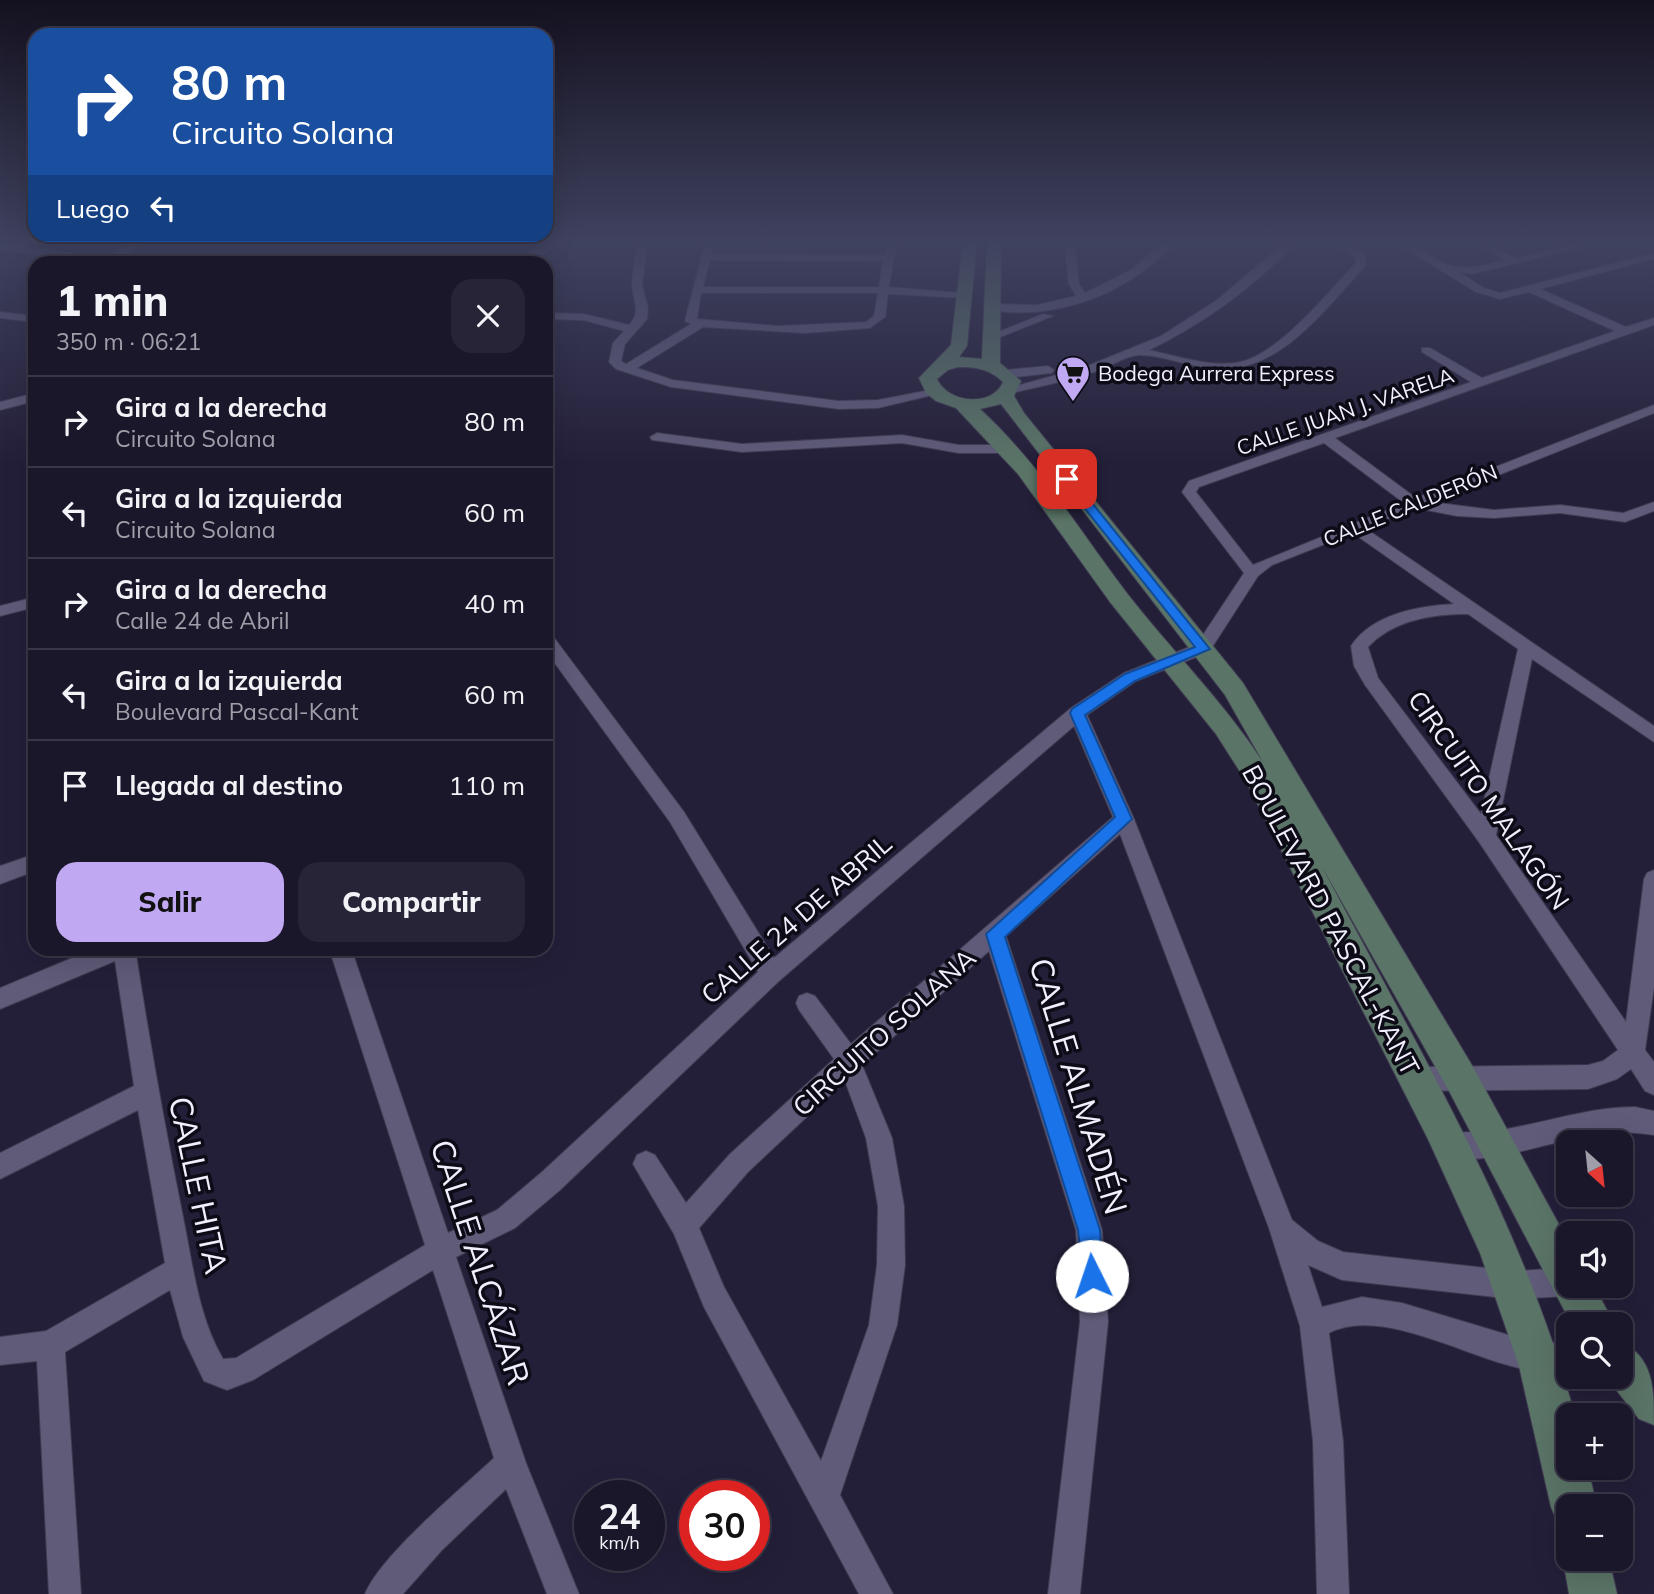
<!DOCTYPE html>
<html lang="es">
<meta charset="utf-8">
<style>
:root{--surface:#1b172b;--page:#282437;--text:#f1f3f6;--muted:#a09fa9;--line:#393647;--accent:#c1a8f3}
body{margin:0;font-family:Mulish,sans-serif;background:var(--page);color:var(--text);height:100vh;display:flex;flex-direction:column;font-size:26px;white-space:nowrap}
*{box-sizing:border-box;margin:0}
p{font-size:23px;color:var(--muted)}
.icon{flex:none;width:38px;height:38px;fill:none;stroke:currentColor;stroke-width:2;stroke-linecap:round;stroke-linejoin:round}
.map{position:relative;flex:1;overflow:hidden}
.panel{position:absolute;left:28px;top:256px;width:525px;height:700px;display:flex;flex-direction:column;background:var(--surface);border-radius:21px;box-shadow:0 7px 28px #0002,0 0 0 2px var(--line)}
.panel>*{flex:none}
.guide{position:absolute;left:28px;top:28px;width:525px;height:214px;border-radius:21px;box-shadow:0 7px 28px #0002,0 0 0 2px var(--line);background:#1a4fa0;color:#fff;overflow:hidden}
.needle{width:46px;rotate:153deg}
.fabs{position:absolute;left:1556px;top:1130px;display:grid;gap:14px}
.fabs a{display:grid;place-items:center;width:77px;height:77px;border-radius:14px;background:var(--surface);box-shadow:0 7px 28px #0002,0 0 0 2px var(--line);font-size:35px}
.speed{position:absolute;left:574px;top:1480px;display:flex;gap:14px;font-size:35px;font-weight:700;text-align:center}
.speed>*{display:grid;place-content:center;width:91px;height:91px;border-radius:50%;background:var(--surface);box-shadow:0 7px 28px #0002,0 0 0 2px var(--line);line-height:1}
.speed small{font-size:18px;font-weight:400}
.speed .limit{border:10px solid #d22;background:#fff;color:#111}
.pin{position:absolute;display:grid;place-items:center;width:60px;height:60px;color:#fff;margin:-30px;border-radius:14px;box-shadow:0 4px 10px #0006}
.me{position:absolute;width:77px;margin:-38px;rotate:356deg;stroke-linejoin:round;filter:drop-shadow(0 0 5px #0008)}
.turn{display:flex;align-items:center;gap:24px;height:147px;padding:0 28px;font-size:32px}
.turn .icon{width:91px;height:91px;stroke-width:2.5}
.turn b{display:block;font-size:49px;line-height:60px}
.then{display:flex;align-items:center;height:66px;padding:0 28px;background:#0003;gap:14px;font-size:26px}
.round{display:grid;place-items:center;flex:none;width:74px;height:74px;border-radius:21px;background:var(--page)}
.headline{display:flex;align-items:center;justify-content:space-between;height:119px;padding:0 28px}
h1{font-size:42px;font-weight:800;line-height:52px}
.button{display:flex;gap:14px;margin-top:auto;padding:14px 28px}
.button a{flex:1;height:80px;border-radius:21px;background:var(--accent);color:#111;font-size:28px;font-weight:800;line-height:80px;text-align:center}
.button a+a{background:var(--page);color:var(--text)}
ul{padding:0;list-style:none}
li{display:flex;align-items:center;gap:21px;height:91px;padding:0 28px;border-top:2px solid var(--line)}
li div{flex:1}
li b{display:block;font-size:26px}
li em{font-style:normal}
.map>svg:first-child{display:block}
</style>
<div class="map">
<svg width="1654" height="1594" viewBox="0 0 1654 1594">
<rect width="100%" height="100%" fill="#241f39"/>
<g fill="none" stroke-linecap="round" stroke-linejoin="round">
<g stroke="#3f3b50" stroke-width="2">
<path id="street" d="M 136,241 L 148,241 L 117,259 L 124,262 L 99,262 L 0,250 L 0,244 L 105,257 Z
M 559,241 L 572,241 L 522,262 L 446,262 L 496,254 L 523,255 Z
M 638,241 L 648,241 L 642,285 L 648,308 L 647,319 L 625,344 L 621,361 L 626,364 L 691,324 L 685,321 L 686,316 L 706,241 L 716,241 L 712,254 L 885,255 L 887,241 L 897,241 L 889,287 L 962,293 L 967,296 L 966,298 L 888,294 L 885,317 L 870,328 L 805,333 L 703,327 L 637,368 L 673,380 L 839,401 L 878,400 L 935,389 L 941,393 L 878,408 L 839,409 L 671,387 L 616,369 L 609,362 L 613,343 L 624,331 L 584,320 L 546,319 L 546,313 L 584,314 L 629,325 C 643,310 631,299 632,282 C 633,268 636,254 638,241 ZM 710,260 L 883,261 L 879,287 L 703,287 ZM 701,293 L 878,293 L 874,316 L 866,322 L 777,326 L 697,319 Z
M 1064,241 L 1074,241 L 1079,284 L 1085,293 L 1131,270 L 1165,241 L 1175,241 C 1133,293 1052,323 986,309 L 985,307 L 990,304 L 1037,305 L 1076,296 L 1069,284 Z
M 1286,241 L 1297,241 C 1256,286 1203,324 1149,350 C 1177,356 1212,368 1240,362 C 1280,353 1328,292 1356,263 L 1356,258 L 1331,241 L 1342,241 L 1365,255 L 1365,266 C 1326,308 1280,373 1217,369 C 1193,368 1159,354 1139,355 C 1125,356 1107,368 1094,372 C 1067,381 1039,387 1011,393 L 1005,389 L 1085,367 L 1161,336 L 1217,300 Z
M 1393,241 C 1413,240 1426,256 1444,263 C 1464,272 1485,265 1505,260 L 1471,241 L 1483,241 L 1516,258 L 1590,241 L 1606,241 L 1472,274 L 1459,272 L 1484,288 L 1500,293 L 1654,253 L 1654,259 L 1540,289 L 1626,327 L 1654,318 L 1654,325 L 1335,438 L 1416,498 L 1654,405 L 1654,413 L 1431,502 L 1494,510 L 1560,505 L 1623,513 L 1654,502 L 1654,511 L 1625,522 L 1560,513 L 1494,518 L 1457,516 L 1416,508 L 1365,528 L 1654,726 L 1654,742 L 1532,659 L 1496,835 L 1626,1022 L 1644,879 L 1647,873 L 1654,870 L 1654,987 L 1645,1050 L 1654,1062 L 1654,1095 L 1645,1091 L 1631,1069 L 1617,1079 L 1588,1089 L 1415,1091 L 1407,1087 L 1403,1079 L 1407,1071 L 1415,1067 L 1588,1065 L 1603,1061 L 1618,1050 L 1479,842 L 1365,685 L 1354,666 L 1351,646 C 1372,614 1418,606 1454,604 L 1353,533 L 1272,565 L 1258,576 L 1209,652 L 1136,681 L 1087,715 L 1134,819 L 1292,1220 L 1318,1241 L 1343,1252 L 1513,1271 L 1568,1268 L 1568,1286 L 1580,1286 L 1578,1292 L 1568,1296 L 1513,1299 L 1342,1280 L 1308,1265 L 1322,1307 L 1362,1297 L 1402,1303 L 1535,1343 L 1568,1342 L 1568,1370 C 1558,1371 1546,1372 1536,1371 C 1478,1365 1384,1304 1329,1333 L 1343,1441 L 1349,1594 L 1317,1594 L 1313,1441 L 1300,1326 L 1269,1228 L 1120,834 L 1006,936 L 1102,1230 L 1108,1322 L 1080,1594 L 1048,1594 L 1080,1322 L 1076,1230 L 989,951 L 862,1065 L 892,1138 L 904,1206 L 905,1265 L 897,1325 L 840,1495 L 893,1594 L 859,1594 L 704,1307 L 674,1234 L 633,1164 L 637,1155 L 646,1151 L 655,1155 L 686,1203 L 730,1154 L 834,1059 L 799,1010 L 796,1003 L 799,996 L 807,993 L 815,996 L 851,1044 L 1113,817 L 1074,726 L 779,981 L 560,1190 L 515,1228 L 456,1257 L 526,1463 L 579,1594 L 547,1594 L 506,1489 L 442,1550 L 403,1594 L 365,1594 C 381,1555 461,1489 494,1458 L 433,1270 L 253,1380 L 227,1390 L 204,1381 L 183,1337 L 170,1290 L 65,1352 L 81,1594 L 49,1594 L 37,1361 L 0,1365 L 0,1337 L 46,1331 L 165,1263 L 138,1110 L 0,1179 L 0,1153 L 134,1086 L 115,961 L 0,1009 L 0,988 L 96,948 L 135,948 C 149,1038 165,1128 183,1217 C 193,1265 198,1316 223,1359 L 236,1358 L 425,1245 L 329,948 L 351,948 L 448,1233 L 497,1210 L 542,1172 L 758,972 L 670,822 L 546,651 L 546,633 L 552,635 L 684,812 L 774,958 L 1071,708 L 1124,673 L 1197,644 L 1244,573 L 1182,492 L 1189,481 L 1471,382 L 1422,352 L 1422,348 L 1430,348 L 1482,378 L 1615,331 L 1529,292 L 1500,299 L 1476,292 ZM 1324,443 L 1404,503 L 1253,565 L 1196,492 L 1199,487 ZM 1468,614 L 1518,649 L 1481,814 L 1378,678 L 1368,647 C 1393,620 1432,614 1468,614 ZM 845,1081 L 866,1138 L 878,1206 L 877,1265 L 869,1325 L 821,1461 L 724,1287 L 699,1228 L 748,1172 Z
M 0,312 L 35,316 L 35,322 L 0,318 Z
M 1043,314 L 1053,316 L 993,340 L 983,338 Z
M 1048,366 L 1054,370 L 1052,373 L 1006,378 L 1000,374 L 1006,370 Z
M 35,393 L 35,401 L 0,410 L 0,402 Z
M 657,433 L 742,444 L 902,435 L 959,445 L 1008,445 L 1015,449 L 1008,453 L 959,453 L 902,443 L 742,452 L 652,440 L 650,437 Z
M 35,597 L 35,607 L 0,616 L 0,606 Z
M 35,854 L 35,871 L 0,884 L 0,866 Z
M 1635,1107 L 1654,1111 L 1654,1135 C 1634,1132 1615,1131 1595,1134 C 1554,1140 1478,1170 1440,1155 L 1436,1146 L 1440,1137 C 1459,1129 1480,1134 1500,1130 C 1546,1123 1588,1107 1635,1107 Z"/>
</g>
<g stroke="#3f3b50" stroke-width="2">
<path id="secondary" d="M 963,241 L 977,241 L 967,346 L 959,357 L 982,359 L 987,241 L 1001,241 L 1000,363 L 1021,381 L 1014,396 L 1024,413 L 1243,683 L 1473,1067 L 1568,1241 L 1568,1286 L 1594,1286 L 1615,1325 L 1572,1325 L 1449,1091 L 1321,865 C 1415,1044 1522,1218 1575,1416 L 1568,1416 L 1568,1468 L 1588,1468 L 1597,1507 L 1568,1507 L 1568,1527 L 1558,1523 L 1551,1507 L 1519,1366 L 1480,1253 L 1428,1139 L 1246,781 L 1216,734 L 1110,602 L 1018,474 L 956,408 L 936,401 L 926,393 L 919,378 L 951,345 ZM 958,367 C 976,367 990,369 1003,382 C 992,408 948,403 937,379 L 948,370 ZM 1001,404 L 1225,695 L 1263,762 C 1223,701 1171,650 1126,592 C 1079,530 1038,462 980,409 Z
M 1620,1341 C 1654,1358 1654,1388 1654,1425 L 1639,1419 L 1606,1377 L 1620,1377 Z
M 1568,1546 L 1568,1559 L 1609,1559 L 1617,1594 L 1569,1594 L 1563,1559 Z"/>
</g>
<use href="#street" fill="#5f5b79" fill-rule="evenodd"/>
<use href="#secondary" fill="#5a7467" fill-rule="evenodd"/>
</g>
<linearGradient id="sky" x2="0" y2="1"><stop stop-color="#14111f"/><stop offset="0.52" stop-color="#3f425f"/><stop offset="1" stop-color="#3f425f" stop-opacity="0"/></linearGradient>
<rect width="1654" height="464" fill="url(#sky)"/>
<path fill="#1a73e8" stroke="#114b97" stroke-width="2" d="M 1067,476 L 1071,477 L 1210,649 L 1135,681 L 1085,715 L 1132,819 L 1005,937 L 1100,1230 L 1103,1276 L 1100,1284 L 1092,1287 L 1084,1284 L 1078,1230 L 986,934 L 1115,817 L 1070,713 L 1072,709 L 1125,674 L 1195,647 L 1063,481 L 1063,477 Z"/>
<defs>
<g id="supermarket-pin" transform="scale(1.75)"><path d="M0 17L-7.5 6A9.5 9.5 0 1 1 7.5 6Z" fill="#c1a8f3" stroke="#0d0b16"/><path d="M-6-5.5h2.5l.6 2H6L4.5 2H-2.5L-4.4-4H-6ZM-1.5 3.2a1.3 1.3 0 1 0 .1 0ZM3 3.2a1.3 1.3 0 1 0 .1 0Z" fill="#111"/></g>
</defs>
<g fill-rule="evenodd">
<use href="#supermarket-pin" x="1073" y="373"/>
</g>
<g text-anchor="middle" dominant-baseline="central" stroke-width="7" stroke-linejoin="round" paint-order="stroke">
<g font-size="21" fill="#f1effe" stroke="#0d0b16" text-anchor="start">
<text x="1098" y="373">Bodega Aurrera Express</text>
</g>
<g font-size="21" fill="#f1effe" stroke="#0d0b16">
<text transform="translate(1345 411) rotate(-19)">CALLE JUAN J. VARELA</text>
<text transform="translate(1410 505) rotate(-22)">CALLE CALDERÓN</text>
</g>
<g font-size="26" fill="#f1effe" stroke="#0d0b16">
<text transform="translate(1489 800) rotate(55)">CIRCUITO MALAGÓN</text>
<text transform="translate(796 919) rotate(-41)">CALLE 24 DE ABRIL</text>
<text transform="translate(1331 920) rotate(62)">BOULEVARD PASCAL-KANT</text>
<text transform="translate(884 1032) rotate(-42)">CIRCUITO SOLANA</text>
</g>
<g font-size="32" fill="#f1effe" stroke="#0d0b16">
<text transform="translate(1079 1086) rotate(73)">CALLE ALMADÉN</text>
<text transform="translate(199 1185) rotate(78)">CALLE HITA</text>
<text transform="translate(481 1262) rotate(72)">CALLE ALCÁZAR</text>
</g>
</g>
</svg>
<div class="fabs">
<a><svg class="needle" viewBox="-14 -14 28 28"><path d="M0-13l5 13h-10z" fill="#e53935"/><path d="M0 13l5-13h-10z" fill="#a09fa9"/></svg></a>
<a><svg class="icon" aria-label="sound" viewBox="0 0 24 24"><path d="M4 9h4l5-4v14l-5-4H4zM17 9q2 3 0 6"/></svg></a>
<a><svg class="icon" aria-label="search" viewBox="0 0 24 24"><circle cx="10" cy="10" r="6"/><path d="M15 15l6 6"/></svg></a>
<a>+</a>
<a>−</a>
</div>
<div class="speed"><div>24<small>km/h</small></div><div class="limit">30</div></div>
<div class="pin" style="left:1067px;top:479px;background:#d93025"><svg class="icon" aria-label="arrive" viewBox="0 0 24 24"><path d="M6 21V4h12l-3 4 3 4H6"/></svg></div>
<svg class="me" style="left:1092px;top:1276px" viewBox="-20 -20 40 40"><circle r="19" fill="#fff"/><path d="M0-13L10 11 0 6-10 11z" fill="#1a73e8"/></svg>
<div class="guide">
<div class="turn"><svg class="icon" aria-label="right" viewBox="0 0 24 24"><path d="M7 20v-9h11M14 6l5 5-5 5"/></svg><div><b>80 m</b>Circuito Solana</div></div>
<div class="then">Luego<svg class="icon" aria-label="left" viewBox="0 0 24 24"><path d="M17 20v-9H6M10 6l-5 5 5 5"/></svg></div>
</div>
<section class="panel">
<div class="headline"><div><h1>1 min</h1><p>350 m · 06:21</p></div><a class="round"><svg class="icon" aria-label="close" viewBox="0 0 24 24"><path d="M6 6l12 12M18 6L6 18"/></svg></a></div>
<ul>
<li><svg class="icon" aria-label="right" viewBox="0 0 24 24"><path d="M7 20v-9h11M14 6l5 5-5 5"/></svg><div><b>Gira a la derecha</b><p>Circuito Solana</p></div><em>80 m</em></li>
<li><svg class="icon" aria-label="left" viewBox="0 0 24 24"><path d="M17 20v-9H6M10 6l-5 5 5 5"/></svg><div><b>Gira a la izquierda</b><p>Circuito Solana</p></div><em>60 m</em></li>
<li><svg class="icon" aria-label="right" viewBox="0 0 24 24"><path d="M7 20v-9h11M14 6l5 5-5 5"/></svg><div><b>Gira a la derecha</b><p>Calle 24 de Abril</p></div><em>40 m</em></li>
<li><svg class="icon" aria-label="left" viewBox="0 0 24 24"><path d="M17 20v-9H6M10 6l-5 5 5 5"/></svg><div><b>Gira a la izquierda</b><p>Boulevard Pascal-Kant</p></div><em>60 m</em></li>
<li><svg class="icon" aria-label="arrive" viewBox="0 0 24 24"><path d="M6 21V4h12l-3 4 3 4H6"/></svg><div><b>Llegada al destino</b></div><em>110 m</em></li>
</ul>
<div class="button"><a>Salir</a><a>Compartir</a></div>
</section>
</div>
